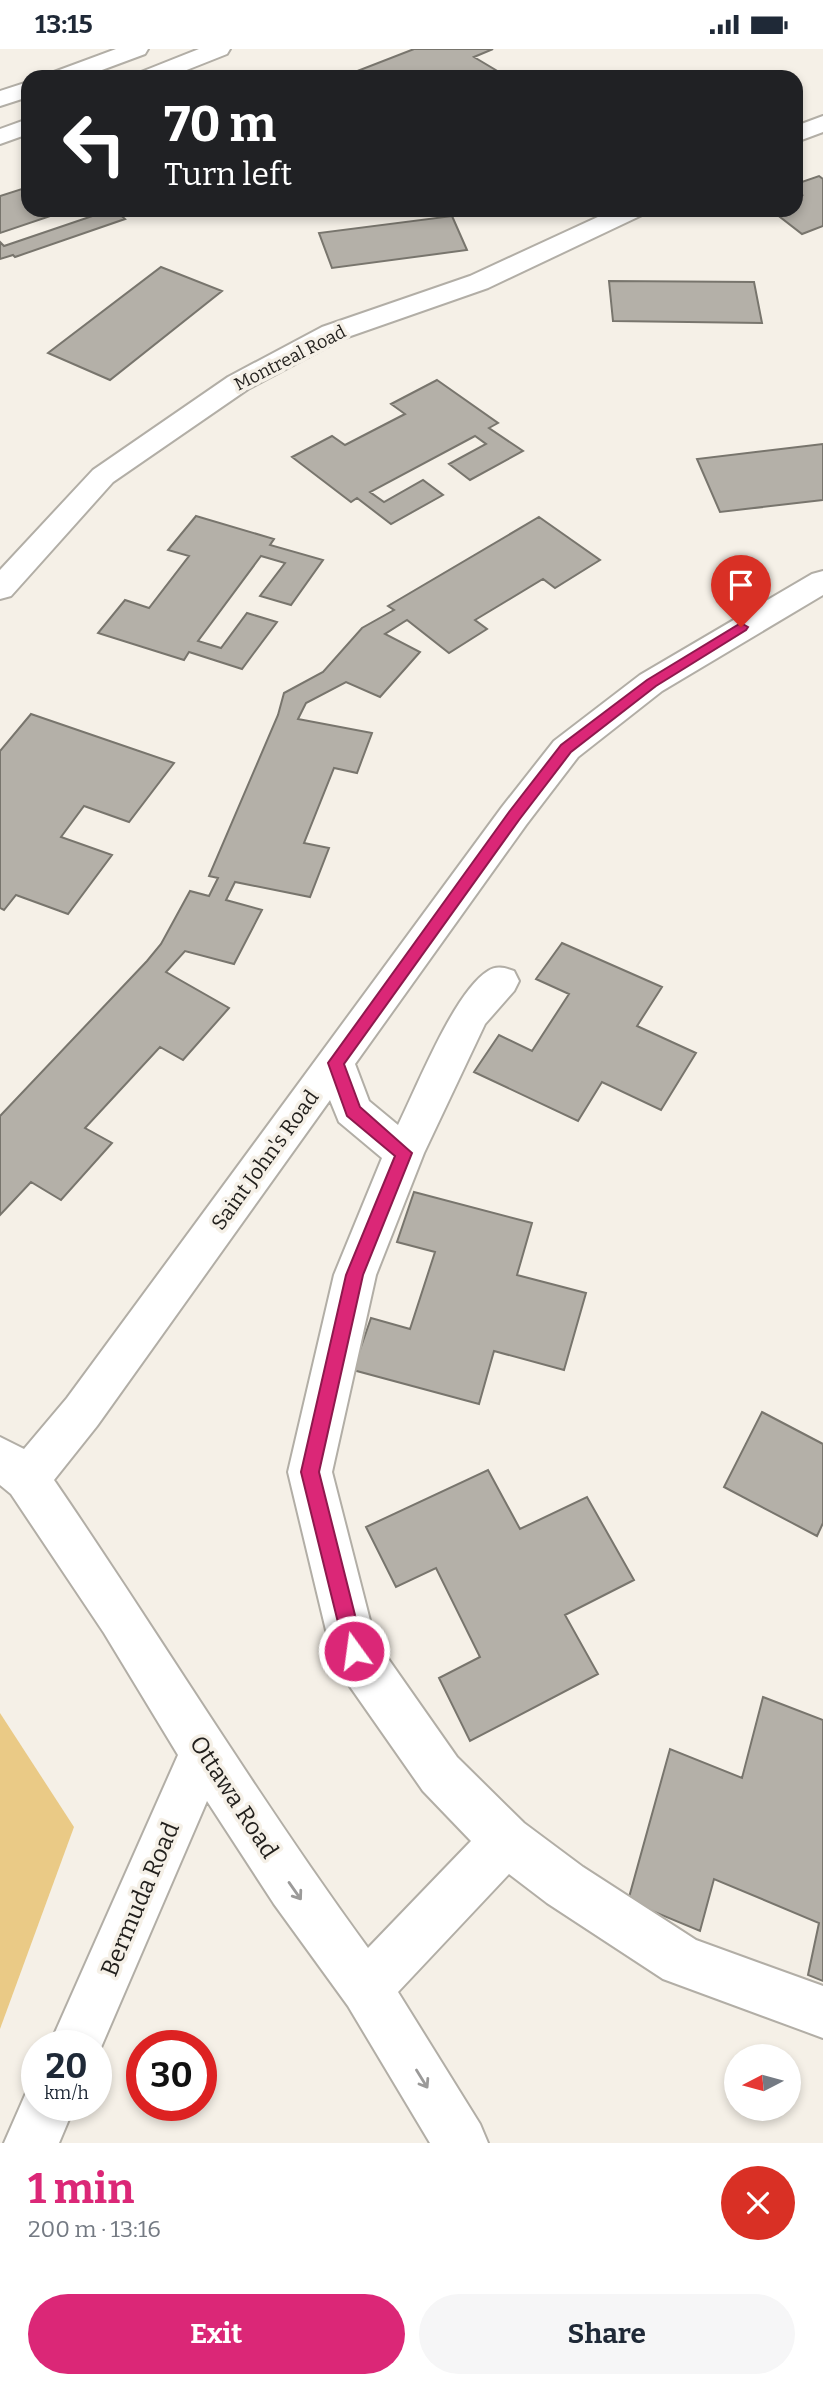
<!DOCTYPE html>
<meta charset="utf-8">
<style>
:root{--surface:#fff;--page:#f6f6f7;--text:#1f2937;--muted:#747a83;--accent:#db2777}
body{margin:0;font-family:Bitter,serif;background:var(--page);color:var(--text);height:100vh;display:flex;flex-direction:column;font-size:26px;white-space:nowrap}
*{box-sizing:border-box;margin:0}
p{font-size:23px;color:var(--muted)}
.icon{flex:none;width:38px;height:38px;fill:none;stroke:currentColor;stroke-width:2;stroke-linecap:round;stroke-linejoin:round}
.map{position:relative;height:2094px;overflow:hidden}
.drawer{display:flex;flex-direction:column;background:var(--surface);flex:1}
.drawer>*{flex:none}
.hud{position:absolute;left:21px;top:21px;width:782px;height:147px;border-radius:21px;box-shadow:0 4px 10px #0003;background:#202124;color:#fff;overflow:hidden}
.needle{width:46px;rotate:264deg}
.tools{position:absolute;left:724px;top:1995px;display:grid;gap:14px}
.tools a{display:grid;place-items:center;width:77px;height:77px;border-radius:50%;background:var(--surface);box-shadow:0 4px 10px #0003;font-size:35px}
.speed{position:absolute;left:21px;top:1981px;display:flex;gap:14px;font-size:35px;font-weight:700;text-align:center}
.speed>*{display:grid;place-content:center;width:91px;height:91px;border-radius:50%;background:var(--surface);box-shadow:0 4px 10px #0003;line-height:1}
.speed small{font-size:18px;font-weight:400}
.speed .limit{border:10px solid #d22;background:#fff;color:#111}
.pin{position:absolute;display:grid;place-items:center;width:60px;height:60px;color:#fff;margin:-72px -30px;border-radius:50% 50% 50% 0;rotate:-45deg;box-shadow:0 0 7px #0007}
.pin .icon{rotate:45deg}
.me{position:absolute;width:77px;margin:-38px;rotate:346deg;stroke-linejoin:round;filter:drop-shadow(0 0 5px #0008)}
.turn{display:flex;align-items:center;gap:24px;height:147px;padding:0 28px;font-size:32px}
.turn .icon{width:91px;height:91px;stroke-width:2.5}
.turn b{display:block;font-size:49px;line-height:60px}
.round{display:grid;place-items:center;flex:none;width:74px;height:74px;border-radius:37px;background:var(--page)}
.headline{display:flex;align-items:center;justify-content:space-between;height:119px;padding:0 28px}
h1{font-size:42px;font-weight:700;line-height:52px;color:var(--accent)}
.cta{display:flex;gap:14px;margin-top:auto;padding:14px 28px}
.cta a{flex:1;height:80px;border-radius:42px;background:var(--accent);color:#fff;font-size:28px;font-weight:700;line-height:80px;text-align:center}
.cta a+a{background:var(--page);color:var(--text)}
.status{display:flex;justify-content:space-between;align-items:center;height:49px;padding:0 35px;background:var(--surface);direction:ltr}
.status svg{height:19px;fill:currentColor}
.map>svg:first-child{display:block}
</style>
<div class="status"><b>13:15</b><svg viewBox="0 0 49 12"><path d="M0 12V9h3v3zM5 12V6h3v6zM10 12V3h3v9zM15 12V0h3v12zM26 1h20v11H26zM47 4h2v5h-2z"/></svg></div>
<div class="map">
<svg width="823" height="2094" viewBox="0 0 823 2094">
<rect width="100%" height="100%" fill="#f5f0e7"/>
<path fill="#eaca86" d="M 0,1664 L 74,1778 L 0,1980 Z"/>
<path fill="#b4b0a8" stroke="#78756d" stroke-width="2" d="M 414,0 L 493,0 L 474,8 L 499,23 L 485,28 L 432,28 L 428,26 L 421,28 L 350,28 L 347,26 Z
M 819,127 L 823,130 L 823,177 L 802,185 L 771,161 L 796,161 L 796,148 L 802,146 L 796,142 L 796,135 Z
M 28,138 L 28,161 L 68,161 L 0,184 L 0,147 Z
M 110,161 L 115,161 L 125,170 L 15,208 L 13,206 L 0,210 L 0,193 L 4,197 Z
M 452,167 L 467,201 L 332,219 L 319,184 Z
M 161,218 L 222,242 L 110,331 L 48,304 Z
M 609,232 L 754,233 L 762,274 L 613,272 Z
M 437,331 L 498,374 L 489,379 L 523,402 L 470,431 L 449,415 L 486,395 L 475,387 L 370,443 L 384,453 L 423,431 L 443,446 L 391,475 L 357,449 L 351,453 L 292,408 L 332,387 L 345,396 L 405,365 L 391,355 Z
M 823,395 L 823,451 L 720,463 L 697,410 Z
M 196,467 L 274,490 L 270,496 L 323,511 L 291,556 L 260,547 L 285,514 L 261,507 L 198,592 L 221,599 L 247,564 L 277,573 L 242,620 L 189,603 L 184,611 L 98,584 L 125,551 L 149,559 L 189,507 L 168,501 Z
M 539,468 L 600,511 L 555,539 L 543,530 L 475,571 L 487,580 L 449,604 L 407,571 L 385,585 L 420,603 L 380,648 L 346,633 L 306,654 L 298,670 L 372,684 L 357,724 L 334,719 L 304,794 L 329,799 L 310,848 L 235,833 L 226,851 L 262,861 L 234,915 L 185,902 L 166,923 L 229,959 L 183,1011 L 160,998 L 85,1079 L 112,1094 L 61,1151 L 31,1133 L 0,1166 L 0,1067 L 147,912 L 161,895 L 190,842 L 209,847 L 218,829 L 209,827 L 278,666 L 284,644 L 323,623 L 362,579 L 394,561 L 388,557 Z
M 31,665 L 174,714 L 129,773 L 84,757 L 61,788 L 112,806 L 68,865 L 16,846 L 4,861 L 0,859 L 0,702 Z
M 562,894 L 662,938 L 637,977 L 696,1004 L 661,1061 L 602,1033 L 578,1072 L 474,1023 L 499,986 L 532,1002 L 569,945 L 536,930 Z
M 414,1143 L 532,1174 L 517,1226 L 586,1244 L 564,1321 L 494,1302 L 479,1355 L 353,1321 L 371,1269 L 410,1280 L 435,1203 L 397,1193 Z
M 762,1363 L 823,1395 L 823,1474 L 817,1487 L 724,1438 Z
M 488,1421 L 520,1480 L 587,1448 L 634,1531 L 565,1566 L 598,1625 L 470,1692 L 439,1629 L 480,1608 L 436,1519 L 396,1538 L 366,1478 Z
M 763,1648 L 823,1671 L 823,1932 L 808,1926 L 819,1874 L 714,1830 L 700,1882 L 628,1852 L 670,1700 L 742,1729 Z"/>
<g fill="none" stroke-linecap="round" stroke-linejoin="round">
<g stroke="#b2aea6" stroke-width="4">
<path id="street" d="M 823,67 L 823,83 L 796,93 L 796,77 Z
M 613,161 L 646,161 L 642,166 L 488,239 L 342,290 L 248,340 L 113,433 L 11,547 L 0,550 L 0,521 L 93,421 L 228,328 L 322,278 L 470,227 Z
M 823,522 L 823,546 L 662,642 L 578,708 L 526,776 L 355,1015 L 369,1052 L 398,1076 C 417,1038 454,943 488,922 C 497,916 505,919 514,922 L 519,932 L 514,942 L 485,975 L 424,1104 L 376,1226 L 332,1423 L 375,1591 L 457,1708 L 524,1774 L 583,1818 L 696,1891 L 823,1937 L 823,1989 L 663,1930 L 547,1854 L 509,1825 L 398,1943 L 480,2075 L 488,2094 L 430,2094 L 348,1957 L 274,1855 L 207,1752 L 96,2010 L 96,1997 L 49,1997 L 178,1706 L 104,1584 L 11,1445 L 0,1436 L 0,1388 L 24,1400 L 67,1349 L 502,758 L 554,692 L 640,626 L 812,525 ZM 330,1051 L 339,1073 L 382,1109 L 334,1226 L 288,1423 L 331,1602 L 337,1619 L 423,1742 L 471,1792 L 368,1899 C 257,1747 160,1586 54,1431 L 97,1377 Z
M 37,2034 L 37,2056 L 75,2056 L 59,2094 L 4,2094 L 29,2037 Z"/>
</g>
<g stroke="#b2aea6" stroke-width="4">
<path id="primary" d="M 116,0 L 148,0 L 145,5 L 83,28 L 50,28 L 54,23 Z
M 199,0 L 230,0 L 227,5 L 169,28 L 137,28 L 141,23 Z
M 28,33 L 28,48 L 0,57 L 0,42 Z
M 28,70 L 28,85 L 0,95 L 0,80 Z"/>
</g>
<use href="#street" fill="#fff" fill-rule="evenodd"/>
<use href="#primary" fill="#fff" fill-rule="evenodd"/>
</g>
<defs><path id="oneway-shaft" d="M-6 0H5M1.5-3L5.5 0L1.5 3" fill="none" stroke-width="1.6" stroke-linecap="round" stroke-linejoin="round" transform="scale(1.75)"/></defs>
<g stroke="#9b9a99">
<use href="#oneway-shaft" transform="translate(295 1842) rotate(55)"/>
<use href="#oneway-shaft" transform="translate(422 2030) rotate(58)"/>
</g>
<path fill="#db2777" stroke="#8e194d" stroke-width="2" d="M 741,574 L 748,578 L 746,581 L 656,637 L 571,703 L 519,771 L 344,1015 L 360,1058 L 412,1104 L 363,1226 L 319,1423 L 364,1602 L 361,1608 L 354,1611 L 348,1608 L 345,1602 L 301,1423 L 346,1226 L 395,1107 L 347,1067 L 328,1014 L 509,763 L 561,696 L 647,631 Z"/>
<g text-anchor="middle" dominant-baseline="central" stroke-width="7" stroke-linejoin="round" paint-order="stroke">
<g font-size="18" fill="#211f1c" stroke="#f5f0e7">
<text transform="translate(290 309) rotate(-27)">Montreal Road</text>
</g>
<g font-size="21" fill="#211f1c" stroke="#f5f0e7">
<text transform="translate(265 1111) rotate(-54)">Saint John's Road</text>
</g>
<g font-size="24" fill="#211f1c" stroke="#f5f0e7">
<text transform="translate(234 1748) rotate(57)">Ottawa Road</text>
<text transform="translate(140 1850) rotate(-67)">Bermuda Road</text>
</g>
</g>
</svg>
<div class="tools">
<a><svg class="needle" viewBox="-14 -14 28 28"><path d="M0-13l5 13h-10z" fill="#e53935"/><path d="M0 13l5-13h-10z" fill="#747a83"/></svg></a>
</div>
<div class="speed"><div>20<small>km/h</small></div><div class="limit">30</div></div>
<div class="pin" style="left:741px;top:578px;background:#d93025"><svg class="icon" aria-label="arrive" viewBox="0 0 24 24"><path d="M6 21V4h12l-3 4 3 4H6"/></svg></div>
<svg class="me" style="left:354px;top:1602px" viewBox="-20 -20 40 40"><circle r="17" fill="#db2777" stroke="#fff" stroke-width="3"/><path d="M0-11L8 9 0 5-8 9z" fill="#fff"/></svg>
<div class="hud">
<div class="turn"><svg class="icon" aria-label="left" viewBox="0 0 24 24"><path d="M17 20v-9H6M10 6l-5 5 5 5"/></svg><div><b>70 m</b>Turn left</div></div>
</div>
</div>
<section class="drawer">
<div class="headline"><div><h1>1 min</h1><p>200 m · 13:16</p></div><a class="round" style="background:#d93025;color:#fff"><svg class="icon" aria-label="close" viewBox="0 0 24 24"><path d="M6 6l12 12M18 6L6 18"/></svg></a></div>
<div class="cta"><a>Exit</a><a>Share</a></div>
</section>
